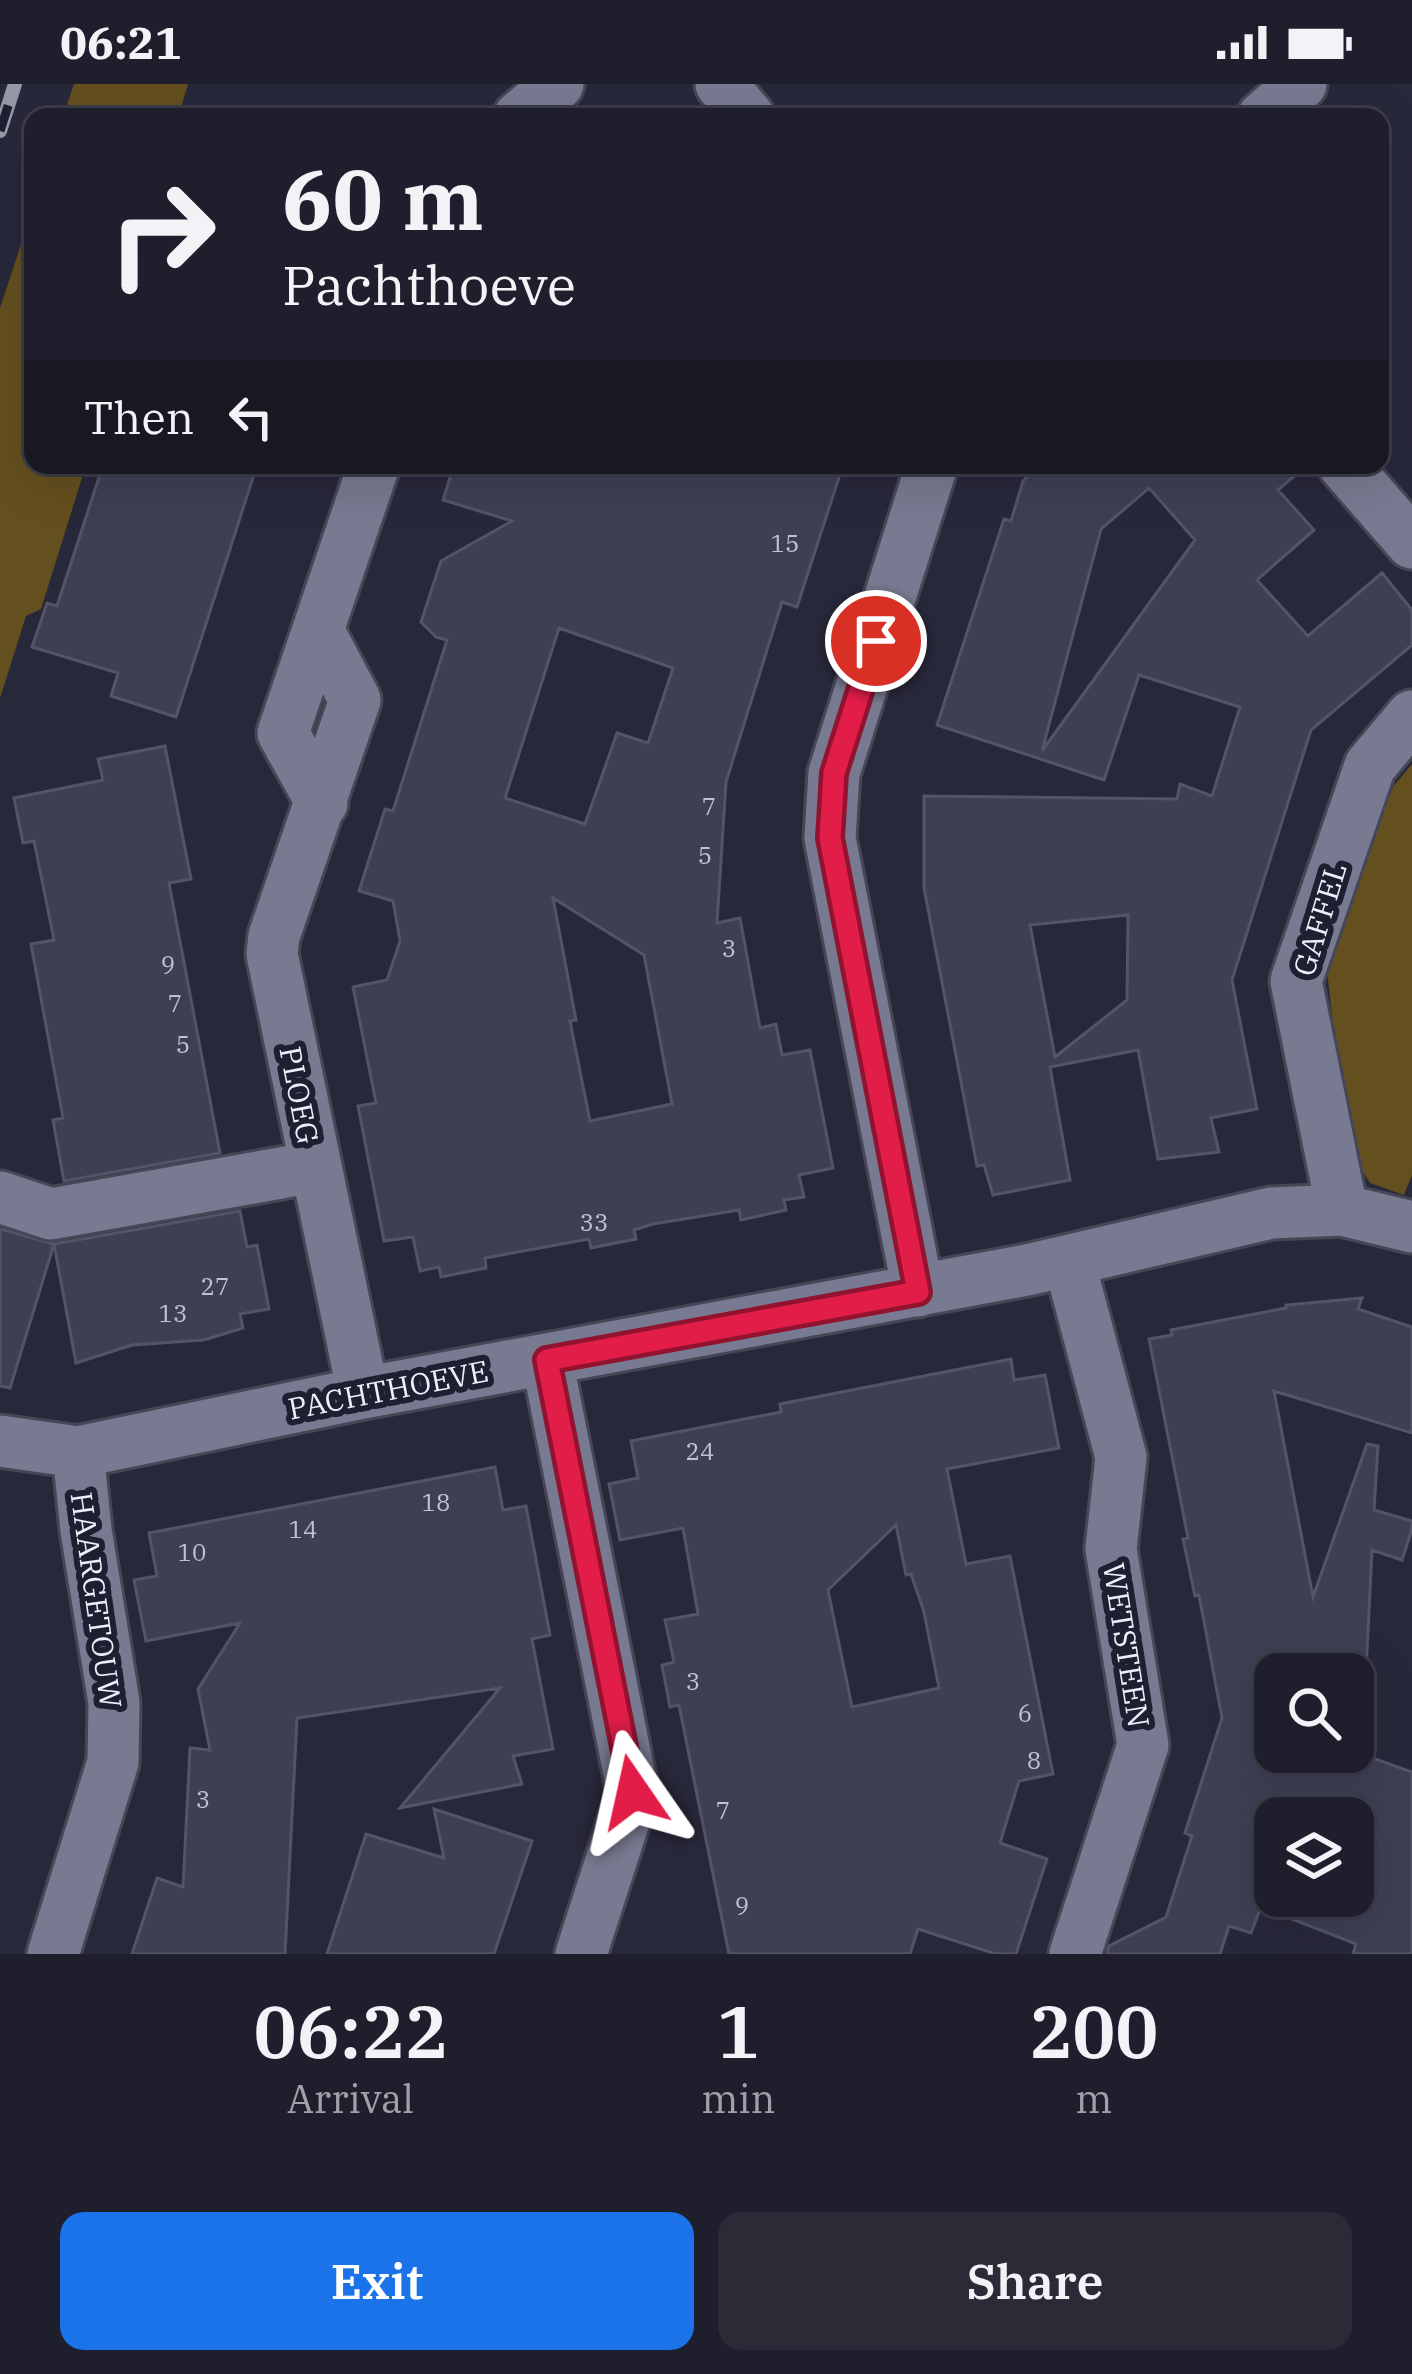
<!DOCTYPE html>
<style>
:root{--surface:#1e1e2c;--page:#2b2b38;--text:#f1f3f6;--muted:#a1a2a9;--line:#3c3c48;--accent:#1a73e8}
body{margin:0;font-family:"IBM Plex Serif",serif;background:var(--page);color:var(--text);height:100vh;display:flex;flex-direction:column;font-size:45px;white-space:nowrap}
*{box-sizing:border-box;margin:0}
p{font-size:39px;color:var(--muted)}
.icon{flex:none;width:66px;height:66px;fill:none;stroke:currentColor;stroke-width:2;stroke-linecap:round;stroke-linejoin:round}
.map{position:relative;height:1870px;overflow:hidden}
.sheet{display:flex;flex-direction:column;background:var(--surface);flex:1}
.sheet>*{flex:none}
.top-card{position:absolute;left:24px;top:24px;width:1365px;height:366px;border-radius:24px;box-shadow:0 12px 48px #0002,0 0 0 3px var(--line);background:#1e1e2c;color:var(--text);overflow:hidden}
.fabs{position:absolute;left:1254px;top:1569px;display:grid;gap:24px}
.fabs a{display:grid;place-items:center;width:120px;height:120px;border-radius:24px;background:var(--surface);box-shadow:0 12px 48px #0002,0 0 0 3px var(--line);font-size:60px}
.pin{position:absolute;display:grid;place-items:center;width:102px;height:102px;color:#fff;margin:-51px;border:6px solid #fff;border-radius:50%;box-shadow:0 3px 12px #0007}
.me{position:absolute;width:132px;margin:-66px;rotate:349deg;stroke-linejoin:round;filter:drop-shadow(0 0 9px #0008)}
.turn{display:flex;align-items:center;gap:42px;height:252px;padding:0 60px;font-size:54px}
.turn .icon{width:156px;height:156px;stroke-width:2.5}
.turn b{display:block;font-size:84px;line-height:102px}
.then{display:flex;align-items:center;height:114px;padding:0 60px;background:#0003;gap:24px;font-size:45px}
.eta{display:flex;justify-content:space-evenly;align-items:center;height:204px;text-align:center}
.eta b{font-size:72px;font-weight:600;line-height:84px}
.button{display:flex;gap:24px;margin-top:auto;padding:24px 60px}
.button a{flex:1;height:138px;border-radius:24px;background:var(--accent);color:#fff;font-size:48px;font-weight:600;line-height:138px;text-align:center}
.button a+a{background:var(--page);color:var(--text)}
.status{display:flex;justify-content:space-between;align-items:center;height:84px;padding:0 60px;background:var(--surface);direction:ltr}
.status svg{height:33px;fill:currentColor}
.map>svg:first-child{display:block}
</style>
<div class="status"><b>06:21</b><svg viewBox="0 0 49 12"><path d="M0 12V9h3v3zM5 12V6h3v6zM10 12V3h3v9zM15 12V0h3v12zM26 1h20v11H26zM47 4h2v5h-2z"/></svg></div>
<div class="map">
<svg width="1412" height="1870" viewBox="0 0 1412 1870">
<rect width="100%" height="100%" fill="#28283b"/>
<path fill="#644f1e" d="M 74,0 L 188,0 L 178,33 L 63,33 Z
M 33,124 L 33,381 L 86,381 L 41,525 L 26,532 L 0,614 L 0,224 Z
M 1412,680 L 1412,1091 L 1404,1111 L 1370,1099 L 1352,1071 L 1345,1047 L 1326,878 L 1345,818 L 1393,703 Z"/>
<path fill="#3e3f53" stroke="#535469" stroke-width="3" fill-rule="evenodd" d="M 103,381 L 257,381 L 176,633 L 111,612 L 118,589 L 32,563 L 47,519 L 57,522 Z
M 454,381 L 843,381 L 797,523 L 782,518 L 726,698 L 717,839 L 740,834 L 760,944 L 776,940 L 782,971 L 810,966 L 833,1084 L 799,1091 L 804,1113 L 784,1116 L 786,1126 L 741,1136 L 739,1126 L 653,1140 L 634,1146 L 636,1155 L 591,1164 L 589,1155 L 485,1174 L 486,1184 L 441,1193 L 439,1183 L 420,1187 L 413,1153 L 384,1157 L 358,1022 L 376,1019 L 353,903 L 387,896 L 400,857 L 393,817 L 359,807 L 385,725 L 393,727 L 447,556 L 436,553 L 421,538 L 441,477 L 512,437 L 443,416 ZM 559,544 L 673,584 L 648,659 L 617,649 L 585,740 L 505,714 ZM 553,814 L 644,871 L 672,1020 L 590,1037 L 570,937 L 576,936 Z
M 1040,381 L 1307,381 L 1278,406 L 1314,446 L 1257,496 L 1308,552 L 1382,489 L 1412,526 L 1412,561 L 1311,646 L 1232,896 L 1257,1025 L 1211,1034 L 1219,1068 L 1158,1075 L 1138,966 L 1050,983 L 1070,1096 L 993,1111 L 984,1081 L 977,1082 L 924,804 L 924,712 L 1177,715 L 1180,700 L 1212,712 L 1240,623 L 1139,591 L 1104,696 L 937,641 L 1004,435 L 1011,437 L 1023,397 ZM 1149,404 L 1195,456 L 1042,667 L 1101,445 ZM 1128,831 L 1127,916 L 1055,973 L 1030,841 Z
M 165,662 L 191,795 L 169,799 L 220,1069 L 64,1097 L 53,1036 L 63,1034 L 31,860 L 54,856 L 34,757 L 23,759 L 14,714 L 103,696 L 98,675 Z
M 240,1127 L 247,1163 L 257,1161 L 269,1225 L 240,1230 L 243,1244 L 204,1256 L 132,1261 L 76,1279 L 54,1160 Z
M 0,1145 L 54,1160 L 10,1304 L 0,1302 Z
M 1362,1214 L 1358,1225 L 1412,1243 L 1412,1349 L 1274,1307 L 1313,1513 L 1367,1360 L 1378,1362 L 1374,1426 L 1412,1437 L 1412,1445 L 1402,1476 L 1372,1466 L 1366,1590 L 1278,1573 L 1281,1590 L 1275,1590 L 1275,1668 L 1356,1668 L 1412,1688 L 1412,1870 L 1353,1870 L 1356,1860 L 1261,1823 L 1251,1849 L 1229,1842 L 1220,1870 L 1107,1870 L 1109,1862 L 1166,1833 L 1192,1752 L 1185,1749 L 1222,1634 L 1199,1511 L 1195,1512 L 1183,1455 L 1188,1454 L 1149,1255 L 1172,1251 L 1171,1246 L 1286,1224 L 1286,1221 ZM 1275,1734 L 1353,1734 L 1353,1812 L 1275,1812 Z
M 1011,1275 L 1014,1296 L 1045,1291 L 1059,1364 L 947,1385 L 966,1480 L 1010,1472 L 1053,1690 L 1019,1697 L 1000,1759 L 1047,1775 L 1016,1870 L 996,1870 L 918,1845 L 910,1870 L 729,1870 L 679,1621 L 670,1623 L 662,1581 L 674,1578 L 665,1536 L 698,1530 L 683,1444 L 620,1456 L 609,1400 L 638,1394 L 631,1357 L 781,1328 L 780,1320 ZM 896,1441 L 906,1491 L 911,1490 L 924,1528 L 939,1604 L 852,1623 L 828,1506 Z
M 495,1383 L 503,1426 L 526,1422 L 550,1551 L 532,1555 L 553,1665 L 513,1672 L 522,1700 L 400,1724 L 500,1604 L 297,1634 L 285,1870 L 132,1870 L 157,1794 L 183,1803 L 190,1664 L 210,1666 L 198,1605 L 240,1539 L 146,1557 L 134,1496 L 157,1492 L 149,1449 Z
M 434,1725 L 532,1757 L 494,1870 L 327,1870 L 366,1750 L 444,1774 Z"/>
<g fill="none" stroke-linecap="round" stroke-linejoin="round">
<g stroke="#464656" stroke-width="57">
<path id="minor" d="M 721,0 L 749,33
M 519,33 L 558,0
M 1263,33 L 1301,0
M 1344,381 L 1412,459
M 319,548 L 355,616 L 274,852 L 272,870 L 363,1309
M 322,719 L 283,649 L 374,381
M 0,1113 L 51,1130 L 314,1083
M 1342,1126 L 1296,897 L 1370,682 L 1412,632
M 1069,1177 L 1121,1373 L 1111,1465 L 1143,1661 L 1075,1870
M 918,1207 L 830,754 L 834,689 L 932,381
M 547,1276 L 633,1709 L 581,1870
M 0,1357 L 78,1368 L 363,1309 L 1027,1186 L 1271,1129 L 1342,1126 L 1412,1143
M 53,1870 L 113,1678 L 114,1619 L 86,1446 L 78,1368"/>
</g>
<use href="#minor" stroke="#787a91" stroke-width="51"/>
<g stroke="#9697a7" stroke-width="14">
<path id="rail" d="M 0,47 L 15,0"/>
</g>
<use href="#rail" stroke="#1e1f31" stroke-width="9" stroke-dasharray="27" stroke-linecap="butt"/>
</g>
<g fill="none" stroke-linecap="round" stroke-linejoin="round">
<g stroke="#92132f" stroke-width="30">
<path id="route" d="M 633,1708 L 547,1276 L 918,1208 L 830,754 L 834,689 L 876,557"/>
</g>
<use href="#route" stroke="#e11d48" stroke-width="21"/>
</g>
<g text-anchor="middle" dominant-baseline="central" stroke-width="12" stroke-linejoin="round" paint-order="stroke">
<g font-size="24" fill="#c1c2d1">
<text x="785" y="459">15</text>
<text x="709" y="722">7</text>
<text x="705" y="771">5</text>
<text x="729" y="864">3</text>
<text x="168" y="880">9</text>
<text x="175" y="919">7</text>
<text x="183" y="960">5</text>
<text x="594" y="1138">33</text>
<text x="215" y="1202">27</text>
<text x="173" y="1229">13</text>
<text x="700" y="1367">24</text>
<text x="436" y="1418">18</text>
<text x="303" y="1445">14</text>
<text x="192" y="1468">10</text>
<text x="693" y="1597">3</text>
<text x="1025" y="1629">6</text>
<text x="1034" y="1676">8</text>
<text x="203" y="1715">3</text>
<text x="723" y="1726">7</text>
<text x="742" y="1821">9</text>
</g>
<g font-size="30" fill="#edeefb" stroke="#1e1f31">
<text transform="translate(1319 835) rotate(-73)">GAFFEL</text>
<text transform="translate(300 1011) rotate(79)">PLOEG</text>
<text transform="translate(388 1305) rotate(-11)">PACHTHOEVE</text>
<text transform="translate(97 1516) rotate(82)">HAARGETOUW</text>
<text transform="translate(1127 1561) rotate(81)">WETSTEEN</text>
</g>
</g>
</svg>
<div class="fabs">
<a><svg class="icon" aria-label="search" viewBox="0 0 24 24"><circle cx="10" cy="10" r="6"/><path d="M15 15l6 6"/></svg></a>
<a><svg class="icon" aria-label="layers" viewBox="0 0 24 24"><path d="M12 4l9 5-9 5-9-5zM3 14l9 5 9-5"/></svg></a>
</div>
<div class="pin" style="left:876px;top:557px;background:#d93025"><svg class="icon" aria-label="arrive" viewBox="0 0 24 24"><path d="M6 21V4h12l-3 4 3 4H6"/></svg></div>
<svg class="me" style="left:633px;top:1708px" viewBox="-20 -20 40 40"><path d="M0-17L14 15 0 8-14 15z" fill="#e11d48" stroke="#fff" stroke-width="4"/></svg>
<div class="top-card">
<div class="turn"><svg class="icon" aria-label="right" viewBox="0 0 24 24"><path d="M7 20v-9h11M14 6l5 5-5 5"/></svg><div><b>60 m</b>Pachthoeve</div></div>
<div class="then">Then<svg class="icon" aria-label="left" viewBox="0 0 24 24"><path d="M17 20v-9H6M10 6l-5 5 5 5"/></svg></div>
</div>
</div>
<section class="sheet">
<div class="eta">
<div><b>06:22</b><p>Arrival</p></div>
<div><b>1</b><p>min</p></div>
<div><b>200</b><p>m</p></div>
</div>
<div class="button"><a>Exit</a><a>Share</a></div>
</section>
